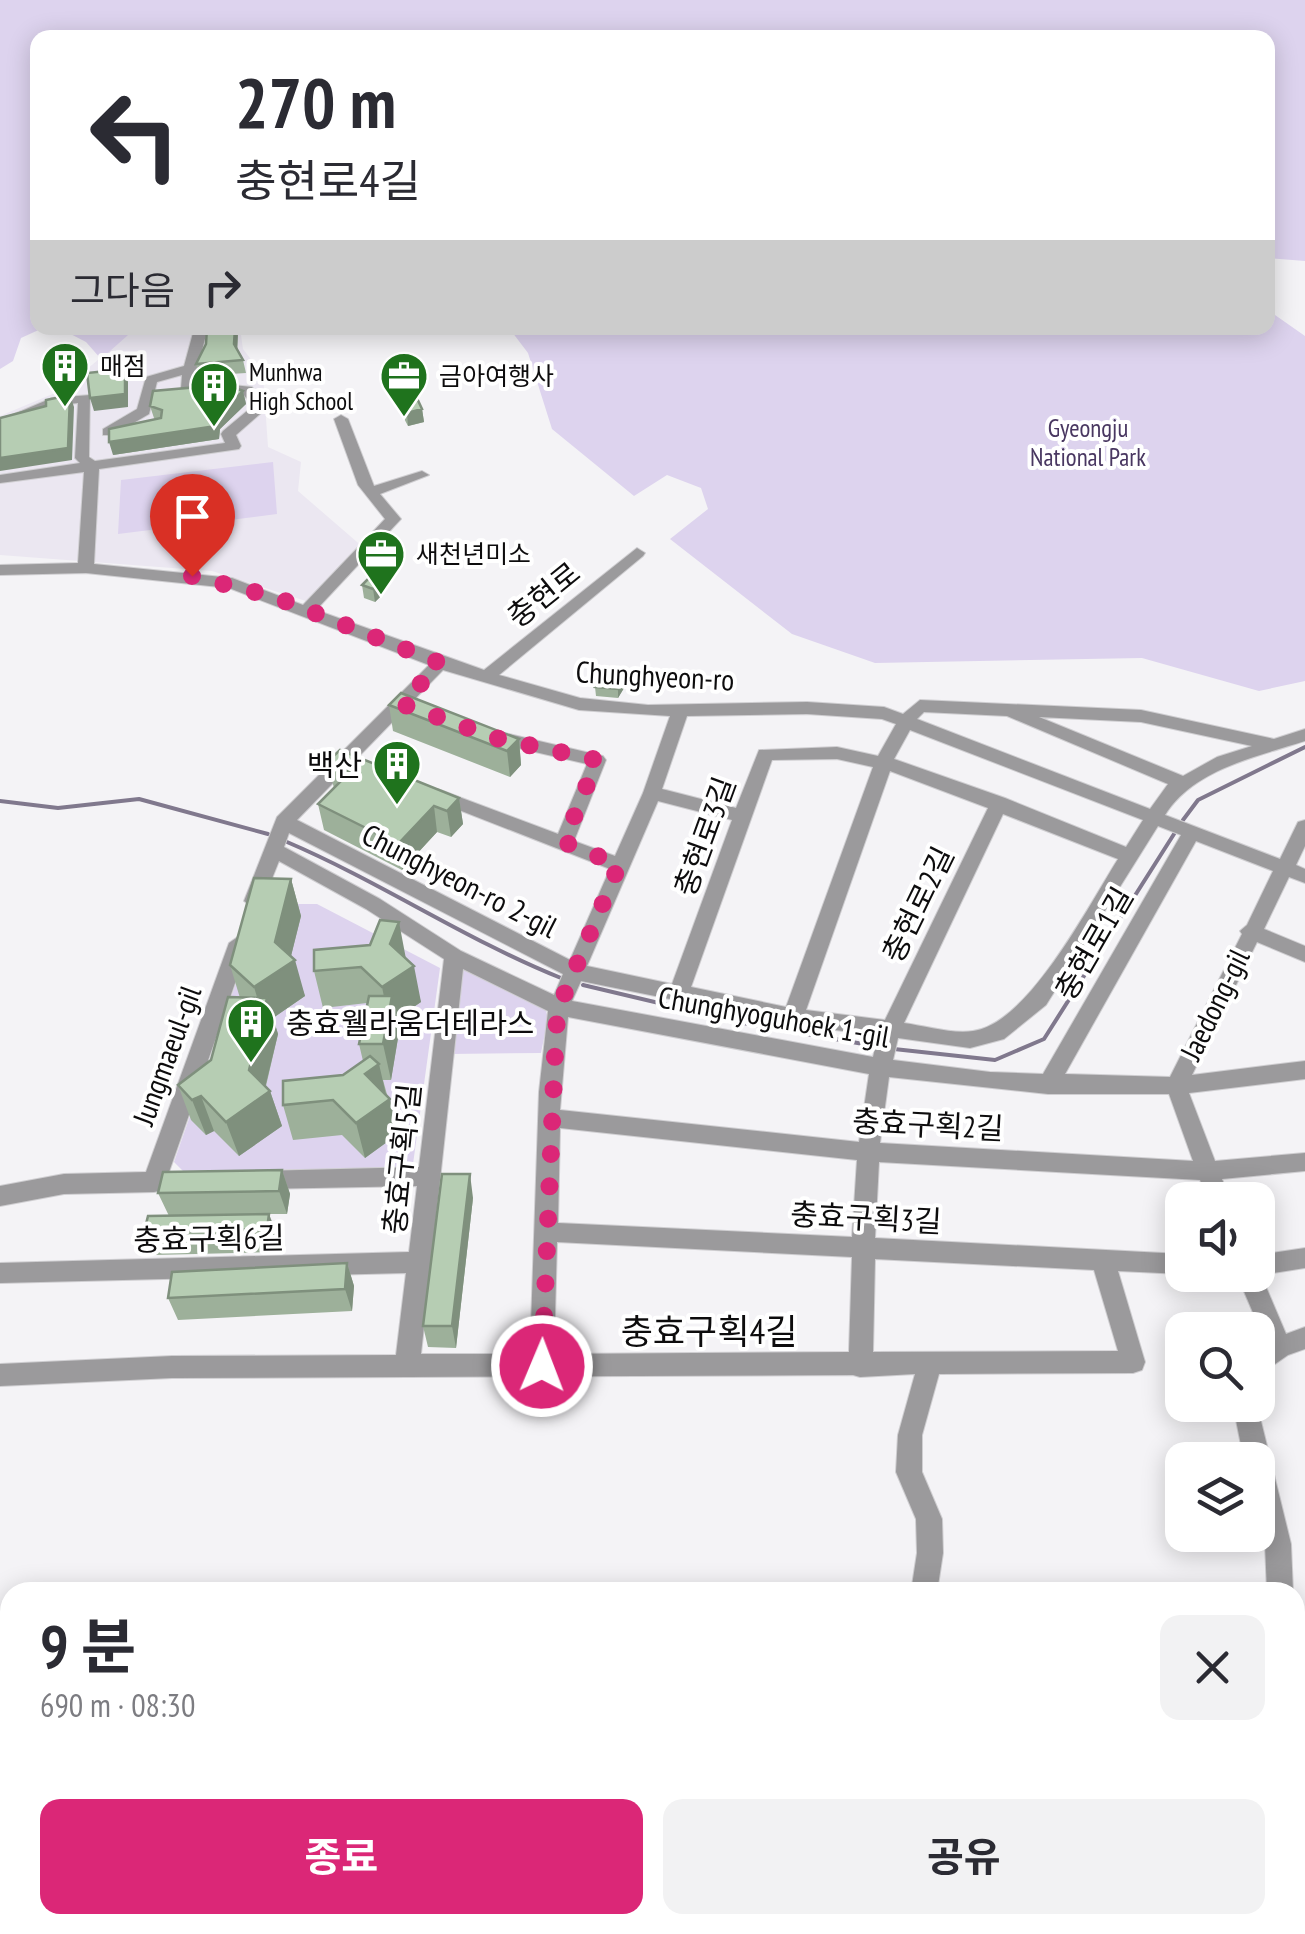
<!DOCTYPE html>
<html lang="ko">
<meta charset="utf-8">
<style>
:root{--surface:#fff;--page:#f2f2f3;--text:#2b2b33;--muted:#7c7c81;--accent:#db2777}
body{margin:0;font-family:"PT Sans Narrow","Noto Sans KR",sans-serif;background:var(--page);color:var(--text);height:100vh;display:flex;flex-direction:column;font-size:38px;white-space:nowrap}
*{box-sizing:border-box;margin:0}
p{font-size:32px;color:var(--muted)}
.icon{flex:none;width:55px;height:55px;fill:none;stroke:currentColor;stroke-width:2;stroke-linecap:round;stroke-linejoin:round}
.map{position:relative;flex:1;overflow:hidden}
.panel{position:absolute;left:0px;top:1582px;width:1305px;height:352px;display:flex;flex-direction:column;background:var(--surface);border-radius:30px 30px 0 0;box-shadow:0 5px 25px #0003}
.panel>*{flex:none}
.banner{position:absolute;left:30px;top:30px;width:1245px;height:305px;border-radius:20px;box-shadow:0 5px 25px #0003;background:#fff;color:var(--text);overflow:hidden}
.controls{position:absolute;left:1165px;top:1182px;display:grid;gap:20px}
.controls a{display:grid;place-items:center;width:110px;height:110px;border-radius:20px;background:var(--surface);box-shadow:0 5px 25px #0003;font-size:50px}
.pin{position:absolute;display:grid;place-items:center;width:85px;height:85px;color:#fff;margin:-102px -42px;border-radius:50% 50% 50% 0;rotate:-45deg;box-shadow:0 0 10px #0007}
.pin .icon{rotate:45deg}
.me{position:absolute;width:110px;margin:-55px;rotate:1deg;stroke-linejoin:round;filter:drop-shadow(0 0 8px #0008)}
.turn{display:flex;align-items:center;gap:35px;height:210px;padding:0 40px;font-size:45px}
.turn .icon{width:130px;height:130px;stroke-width:2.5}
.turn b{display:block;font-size:70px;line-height:85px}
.then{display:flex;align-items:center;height:95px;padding:0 40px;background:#0003;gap:20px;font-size:38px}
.round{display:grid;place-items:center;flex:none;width:105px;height:105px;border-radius:20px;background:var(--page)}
.overview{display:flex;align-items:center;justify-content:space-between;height:170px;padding:0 40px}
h1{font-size:60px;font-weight:700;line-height:75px}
.primary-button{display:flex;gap:20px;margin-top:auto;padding:20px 40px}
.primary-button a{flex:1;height:115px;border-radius:20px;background:var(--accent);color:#fff;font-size:40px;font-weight:700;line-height:115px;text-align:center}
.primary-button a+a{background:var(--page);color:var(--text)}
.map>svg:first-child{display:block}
</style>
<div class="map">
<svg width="1305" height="1934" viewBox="0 0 1305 1934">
<rect width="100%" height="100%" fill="#f4f3f6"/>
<path fill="#ebe7f1" d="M 136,328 L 240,328 L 243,349 L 263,375 L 268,447 L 301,462 L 298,491 L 364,548 L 306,601 L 212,571 L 0,555 L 0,416 L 62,390 Z"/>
<path fill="#ddd3ee" d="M 0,0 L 1305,0 L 1305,261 L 1268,258 L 1268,38 L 38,38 L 38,328 L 43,328 L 21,338 L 13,361 L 0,369 Z
M 1268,310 L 1305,336 L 1305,681 L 1259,691 L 1142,658 L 875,663 L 792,634 L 670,539 L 708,509 L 701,488 L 667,475 L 634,496 L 552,429 L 528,353 L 509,328 L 1268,328 Z
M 59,328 L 136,328 L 101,359 L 86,342 Z
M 273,462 L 277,514 L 118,534 L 121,480 Z
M 274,904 L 317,904 L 440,968 L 413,1164 L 401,1168 L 183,1171 L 174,1162 L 261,911 Z
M 459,966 L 544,1005 L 548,1018 L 541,1053 L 449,1054 Z"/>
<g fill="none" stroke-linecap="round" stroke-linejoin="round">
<path stroke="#80788d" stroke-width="4" d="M 0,801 L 58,808 L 139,799 L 268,834
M 1183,820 L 1198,800 L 1305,747
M 287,842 C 381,882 466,940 561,978
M 583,985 L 743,1023 L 869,1045
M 894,1049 L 995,1060 L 1044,1039 L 1174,834"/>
<g stroke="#cfced1" stroke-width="2">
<path id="minor" d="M 186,328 L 203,328 L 207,331 L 194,381 L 252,387 L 268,407 L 236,435 L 241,446 L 239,449 L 99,469 L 94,564 L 232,578 L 303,605 L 385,519 L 358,485 L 334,419 L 341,415 L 348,419 L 374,486 L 422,471 L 429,475 L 380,494 L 401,519 L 316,610 L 484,670 L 637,548 L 645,553 L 643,556 L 499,675 L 580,698 L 648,705 L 807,702 L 884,707 L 903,714 L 920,700 L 1141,710 L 1274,739 L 1305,729 L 1305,741 C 1256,757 1194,769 1165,815 L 1280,859 L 1298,822 L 1305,820 L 1305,846 L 1296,865 L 1305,869 L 1305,883 L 1289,877 L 1264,929 L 1305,946 L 1305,962 L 1257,942 L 1192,1075 L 1305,1061 L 1305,1079 L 1189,1093 L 1215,1161 L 1305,1153 L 1305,1171 L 1222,1179 L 1230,1200 L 1208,1200 L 1200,1180 L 879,1162 L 875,1238 L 1182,1254 L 1182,1274 L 1118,1271 L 1145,1362 L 1142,1370 L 1133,1373 L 939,1374 L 922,1435 L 922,1472 L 942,1519 L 943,1553 L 937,1592 L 911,1592 L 917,1553 L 916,1519 L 896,1472 L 898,1435 L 915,1374 L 860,1377 L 853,1375 L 172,1378 L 0,1386 L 0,1364 L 172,1356 L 396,1355 L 406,1273 L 0,1283 L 0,1263 L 409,1252 L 417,1186 L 261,1189 L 253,1187 L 250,1180 L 253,1173 L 261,1171 L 419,1167 L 444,959 L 366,909 L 279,861 L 261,906 L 254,908 L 244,901 L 277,817 L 429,665 L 229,588 L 86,573 L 0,575 L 0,565 L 78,563 L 84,472 L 0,483 L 0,475 L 80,463 L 75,458 L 78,403 L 60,405 L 0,429 L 0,420 L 52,398 L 90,395 L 89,457 L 95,461 L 225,443 L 221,434 L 223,431 L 253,406 L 243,394 L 181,388 L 182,375 L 157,382 L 149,414 L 113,435 L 103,435 L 103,429 L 137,409 L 146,377 L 184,366 L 193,333 ZM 443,670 L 579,710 L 670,716 L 643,793 L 615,856 L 574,841 L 606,760 L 603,756 L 492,730 L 483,736 L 492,742 L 587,764 L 558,834 L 443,791 L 437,789 L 428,795 L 431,799 L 610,869 L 570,960 L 297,820 ZM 924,712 L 1007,716 L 1168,784 L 1150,809 L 917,719 ZM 807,714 L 882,719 L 896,724 L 878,756 L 837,747 L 759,750 L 736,808 L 662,789 L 687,716 ZM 1039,717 L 1141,722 L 1252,746 L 1217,757 L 1183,776 ZM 910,730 L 1143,820 L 1126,847 L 1005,798 L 894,759 ZM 837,759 L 873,767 L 786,1007 L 691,987 L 772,760 ZM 890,771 L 988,808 L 885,1020 L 806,1010 ZM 658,801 L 732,820 L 672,984 L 587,966 ZM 1003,814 L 1118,859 C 1089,905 1028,1024 973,1031 C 952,1034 925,1026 904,1023 ZM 1158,826 L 1181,835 L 1043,1074 L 990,1072 L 893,1060 L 898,1038 L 970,1048 L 1004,1039 L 1046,1005 ZM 289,833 L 563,974 L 554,995 L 461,951 L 380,899 L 284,847 ZM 1196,841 L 1273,871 L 1247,925 L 1240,931 L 1242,934 L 1170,1077 L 1065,1074 ZM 463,969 L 548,1011 L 539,1092 L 530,1354 L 421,1354 ZM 581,981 L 793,1024 L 878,1036 L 873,1057 L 572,1001 ZM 568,1017 L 869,1074 L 859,1142 L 560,1110 ZM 889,1077 L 1048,1094 L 1169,1094 L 1193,1161 L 880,1143 ZM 560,1128 L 857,1160 L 852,1237 L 558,1223 ZM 557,1242 L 852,1257 L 849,1352 L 554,1354 ZM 875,1259 L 1094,1270 L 1118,1351 L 873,1352 Z
M 239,936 L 249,943 L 169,1172 L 175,1174 L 178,1181 L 175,1188 L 154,1192 L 64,1194 L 0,1206 L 0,1186 L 64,1174 L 146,1172 L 229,943 Z
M 1305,1248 L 1305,1268 L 1261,1275 L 1286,1334 L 1305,1327 L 1305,1349 L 1288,1355 L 1258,1376 L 1258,1351 L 1266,1343 L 1237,1275 L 1258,1275 L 1258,1255 Z
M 1233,1405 L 1257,1405 L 1291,1544 L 1293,1592 L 1267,1592 L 1265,1544 L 1258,1509 L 1258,1460 L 1244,1460 Z
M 502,1925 L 541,1925 L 537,1934 L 498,1934 Z
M 1058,1925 L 1094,1925 L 1090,1934 L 1054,1934 Z"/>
</g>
<use href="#minor" fill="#9b9a9c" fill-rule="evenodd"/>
</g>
<path fill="#9db09a" d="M 238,331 L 237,349 L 243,360 L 246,373 L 199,376 L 196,364 Z
M 243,391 L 246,404 L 220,429 L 219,439 L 113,455 L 156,419 L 154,418 L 150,406 L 211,392 L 224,398 Z
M 399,398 L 422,409 L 424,422 L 408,426 L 400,411 Z
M 383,579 L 385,592 L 375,602 L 364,598 L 362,585 Z
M 595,687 L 624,688 L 618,698 L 596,696 Z
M 389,705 L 519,739 L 521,765 L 510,777 L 393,731 Z
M 327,762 L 459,798 L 463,824 L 451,837 L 437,832 L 402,870 L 324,830 L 318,804 L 334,788 Z
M 291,879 L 301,916 L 291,956 L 305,996 L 273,1018 L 278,1034 L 266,1086 L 270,1091 L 282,1126 L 239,1156 L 214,1131 L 206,1135 L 191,1120 L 178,1085 L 211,1060 L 240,998 L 230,965 Z
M 370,945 L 405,957 L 421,1002 L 396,1019 L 399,1032 L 391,1080 L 383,1080 L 398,1134 L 365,1158 L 342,1135 L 293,1140 L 283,1105 L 343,1075 L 363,1061 L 359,1044 L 367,1003 L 323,1008 L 314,971 Z
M 282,1170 L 290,1194 L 287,1214 L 260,1214 L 278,1237 L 275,1252 L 155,1255 L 144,1232 L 169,1216 L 158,1193 Z
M 473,1198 L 456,1348 L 428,1347 L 423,1326 Z
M 347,1263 L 354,1286 L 352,1311 L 178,1320 L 168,1298 Z"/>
<path fill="#7f907d" d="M 235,328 L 237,328 L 238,331 L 237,356 L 234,344 Z
M 125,369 L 128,382 L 128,407 L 94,411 L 90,398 Z
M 243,391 L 246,404 L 220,429 L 219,439 L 113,455 L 109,442 L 217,416 Z
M 70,395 L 74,407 L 72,460 L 0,471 L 0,458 Z
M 422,409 L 424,422 L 408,426 L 407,413 Z
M 383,579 L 385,592 L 375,602 L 373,589 Z
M 624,679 L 624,688 L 618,698 L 618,689 Z
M 519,739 L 521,765 L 510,777 L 507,751 Z
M 459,798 L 463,824 L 451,837 L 447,811 Z
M 434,806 L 437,832 L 402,870 L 398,844 Z
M 291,879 L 301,916 L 289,964 L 295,960 L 305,996 L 273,1018 L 278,1034 L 263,1096 L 270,1091 L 282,1126 L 239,1156 L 226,1122 L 249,1070 L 263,1017 L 254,987 L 275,942 Z
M 399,922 L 406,959 L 414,966 L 421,1002 L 396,1019 L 399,1032 L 391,1080 L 383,1044 L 388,1016 L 382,987 L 390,944 Z
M 379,1064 L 387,1099 L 365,1074 Z
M 201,1096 L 214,1131 L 206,1135 L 192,1100 Z
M 390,1099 L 398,1134 L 365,1158 L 356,1123 Z
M 282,1170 L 290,1194 L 287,1214 L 279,1191 Z
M 470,1174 L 473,1198 L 456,1348 L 452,1326 Z
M 269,1214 L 278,1237 L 275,1252 L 267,1229 Z
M 347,1263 L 354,1286 L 352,1311 L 345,1289 Z"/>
<path fill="#b6cdb3" stroke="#7f907d" stroke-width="2.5" d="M 207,328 L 235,328 L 234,344 L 243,360 L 196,364 L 206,344 Z
M 125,369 L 125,394 L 90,398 L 87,373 Z
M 210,386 L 209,391 L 224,398 L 238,389 L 243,391 L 217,416 L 216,426 L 109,442 L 109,429 L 161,418 L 162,410 L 150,406 L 153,391 Z
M 415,394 L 422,409 L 407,413 L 399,398 Z
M 70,395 L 68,448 L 0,458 L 0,418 L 46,406 L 46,400 Z
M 372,575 L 383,579 L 373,589 L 362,585 Z
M 603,674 L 624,679 L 618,689 L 595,687 Z
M 401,693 L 519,739 L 507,751 L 389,705 Z
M 340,750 L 459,798 L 447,811 L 434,806 L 398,844 L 318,804 L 350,772 L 327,762 Z
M 254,878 L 291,879 L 275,942 L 295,960 L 254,987 L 230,965 Z
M 380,920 L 399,922 L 390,944 L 414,966 L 382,987 L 361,967 L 314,971 L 314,950 L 370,945 Z
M 369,996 L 392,996 L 383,1044 L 359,1044 Z
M 228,997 L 267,998 L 249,1070 L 270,1091 L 226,1122 L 201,1096 L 192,1100 L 178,1085 L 211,1060 Z
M 370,1056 L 379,1064 L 365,1074 L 390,1099 L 356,1123 L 333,1100 L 283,1105 L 283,1081 L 343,1075 Z
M 282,1170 L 279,1191 L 158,1193 L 163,1172 Z
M 442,1174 L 470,1174 L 452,1326 L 423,1326 Z
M 269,1214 L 267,1229 L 144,1232 L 148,1216 Z
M 347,1263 L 345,1289 L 168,1298 L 172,1272 Z"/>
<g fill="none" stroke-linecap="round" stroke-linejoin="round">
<path stroke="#db2777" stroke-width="18" stroke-dasharray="0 32.4" d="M 192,576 L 275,597 L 440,663 L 402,704 L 496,738 L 597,760 L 564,842 L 619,865 L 559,1007 L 556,1029 L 542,1366"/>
</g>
<defs>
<g id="building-pin" transform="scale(2.5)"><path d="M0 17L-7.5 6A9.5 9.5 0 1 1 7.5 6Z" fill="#1f731d" stroke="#fff"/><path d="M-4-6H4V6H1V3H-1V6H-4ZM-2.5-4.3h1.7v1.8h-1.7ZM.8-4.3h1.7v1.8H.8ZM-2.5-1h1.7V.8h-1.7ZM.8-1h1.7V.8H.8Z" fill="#fff"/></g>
<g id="office-pin" transform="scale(2.5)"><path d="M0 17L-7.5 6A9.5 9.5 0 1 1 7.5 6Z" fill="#1f731d" stroke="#fff"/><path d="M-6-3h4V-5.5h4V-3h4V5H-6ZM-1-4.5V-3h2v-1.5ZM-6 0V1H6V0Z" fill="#fff"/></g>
</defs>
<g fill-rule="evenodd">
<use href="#building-pin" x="65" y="366"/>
<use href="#office-pin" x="404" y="376"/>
<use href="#building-pin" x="214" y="386"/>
<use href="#office-pin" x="381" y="554"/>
<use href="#building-pin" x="397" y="764"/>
<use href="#building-pin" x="251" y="1022"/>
</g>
<g text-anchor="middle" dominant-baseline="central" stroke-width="8" stroke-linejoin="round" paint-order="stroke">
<g font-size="25" fill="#0d0c0d" stroke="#fff" text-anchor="start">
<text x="100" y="366">매점</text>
<text x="249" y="372">Munhwa<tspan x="249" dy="29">High School</tspan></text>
<text x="439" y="376">금아여행사</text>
<text x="416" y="554">새천년미소</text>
</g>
<g font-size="25" fill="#493761" stroke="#fff">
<text x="1088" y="428">Gyeongju<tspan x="1088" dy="29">National Park</tspan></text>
</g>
<g font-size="30" fill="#0d0c0d" stroke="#fff">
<text transform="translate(543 594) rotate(-39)">충현로</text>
<text transform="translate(655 675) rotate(3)">Chunghyeon-ro</text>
<text transform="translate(704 836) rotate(-70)">충현로3길</text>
<text transform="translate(460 880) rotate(27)">Chunghyeon-ro 2-gil</text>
<text transform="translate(917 904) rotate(-64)">충현로2길</text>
<text transform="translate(1093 943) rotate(-60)">충현로1길</text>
<text transform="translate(1214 1004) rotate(-64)">Jaedong-gil</text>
<text transform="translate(774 1016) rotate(10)">Chunghyoguhoek 1-gil</text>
<text transform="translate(166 1055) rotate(-70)">Jungmaeul-gil</text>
<text transform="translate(928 1124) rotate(3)">충효구획2길</text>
<text transform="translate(401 1159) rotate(-84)">충효구획5길</text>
<text transform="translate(866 1217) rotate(3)">충효구획3길</text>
<text transform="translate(209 1238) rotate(-1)">충효구획6길</text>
</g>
<g font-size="30" fill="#0d0c0d" stroke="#fff" text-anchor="end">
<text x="362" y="764">백산</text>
<text x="286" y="1022" text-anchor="start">충효웰라움더테라스</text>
</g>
<g font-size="35" fill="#0d0c0d" stroke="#fff">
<text x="709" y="1331">충효구획4길</text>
</g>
</g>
</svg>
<div class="controls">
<a><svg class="icon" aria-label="sound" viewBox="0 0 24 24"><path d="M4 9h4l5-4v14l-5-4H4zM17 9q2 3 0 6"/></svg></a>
<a><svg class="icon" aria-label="search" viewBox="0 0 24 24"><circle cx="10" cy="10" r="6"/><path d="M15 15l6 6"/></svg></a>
<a><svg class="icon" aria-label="layers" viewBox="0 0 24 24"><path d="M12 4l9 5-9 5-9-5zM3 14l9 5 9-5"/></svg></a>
</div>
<div class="pin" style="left:192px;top:576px;background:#d93025"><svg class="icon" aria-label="arrive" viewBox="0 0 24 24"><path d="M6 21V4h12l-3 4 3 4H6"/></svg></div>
<svg class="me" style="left:542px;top:1366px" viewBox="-20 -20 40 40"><circle r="17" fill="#db2777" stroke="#fff" stroke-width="3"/><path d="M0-11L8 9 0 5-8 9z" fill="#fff"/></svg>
<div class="banner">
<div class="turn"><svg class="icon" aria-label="left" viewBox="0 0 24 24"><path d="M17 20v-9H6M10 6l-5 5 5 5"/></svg><div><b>270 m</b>충현로4길</div></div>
<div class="then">그다음<svg class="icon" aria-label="right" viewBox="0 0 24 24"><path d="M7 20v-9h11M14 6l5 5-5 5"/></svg></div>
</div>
<section class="panel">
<div class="overview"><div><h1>9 분</h1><p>690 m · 08:30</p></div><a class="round"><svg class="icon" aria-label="close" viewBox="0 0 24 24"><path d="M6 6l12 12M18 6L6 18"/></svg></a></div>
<div class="primary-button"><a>종료</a><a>공유</a></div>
</section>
</div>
